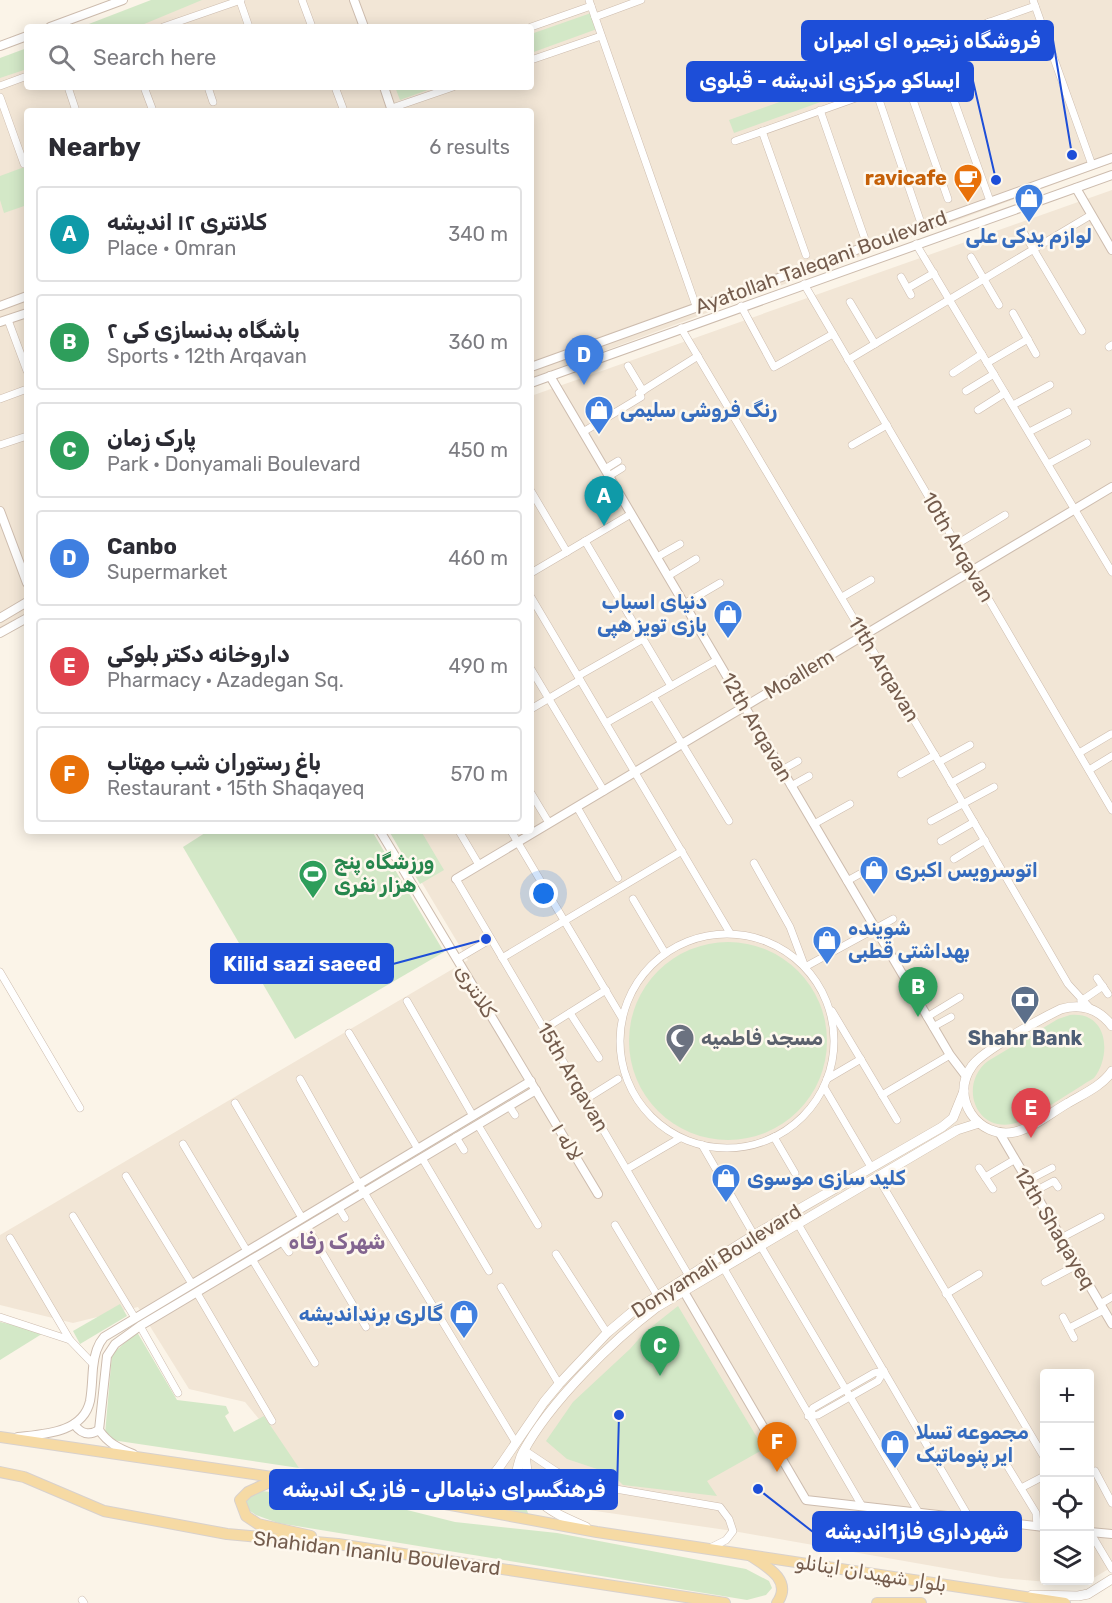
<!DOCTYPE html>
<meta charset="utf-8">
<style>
body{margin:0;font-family:Rubik,"Noto Naskh Arabic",sans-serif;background:#f7f7f7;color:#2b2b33}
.controls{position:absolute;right:18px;bottom:18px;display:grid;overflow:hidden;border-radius:6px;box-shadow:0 3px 15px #0003}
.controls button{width:54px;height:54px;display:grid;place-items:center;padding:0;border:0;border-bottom:2px solid #e1e1e2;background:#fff;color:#2b2b33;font:30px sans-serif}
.you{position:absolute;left:544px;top:894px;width:21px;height:21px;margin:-15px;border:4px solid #fff;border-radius:50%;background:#1a73e8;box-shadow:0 0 0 9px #1a73e833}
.badge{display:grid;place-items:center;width:39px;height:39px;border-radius:50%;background:#de7754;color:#fff;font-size:20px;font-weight:700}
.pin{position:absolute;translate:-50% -50px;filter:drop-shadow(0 2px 3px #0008)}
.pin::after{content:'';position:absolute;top:32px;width:21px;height:18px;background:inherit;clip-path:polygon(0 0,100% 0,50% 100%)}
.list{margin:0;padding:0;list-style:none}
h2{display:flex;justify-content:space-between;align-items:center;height:78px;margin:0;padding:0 24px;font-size:26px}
h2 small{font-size:20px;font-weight:400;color:#7c7c81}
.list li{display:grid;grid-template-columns:39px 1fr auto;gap:18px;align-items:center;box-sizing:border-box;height:96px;margin:0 12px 12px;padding:0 12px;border:2px solid #e1e1e2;border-radius:6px}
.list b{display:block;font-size:22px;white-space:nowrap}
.list p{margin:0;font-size:20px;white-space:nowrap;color:#7c7c81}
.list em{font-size:20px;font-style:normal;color:#7c7c81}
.icon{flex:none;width:33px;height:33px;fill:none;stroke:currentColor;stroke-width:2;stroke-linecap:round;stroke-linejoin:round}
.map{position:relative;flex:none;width:1112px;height:1603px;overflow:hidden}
.search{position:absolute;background:#fff;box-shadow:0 3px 15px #0003;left:24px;top:24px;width:510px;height:66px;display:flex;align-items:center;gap:15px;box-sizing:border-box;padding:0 21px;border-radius:6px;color:#7c7c81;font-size:22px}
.panel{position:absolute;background:#fff;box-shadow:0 3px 15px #0003;left:24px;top:108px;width:510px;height:726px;border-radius:6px}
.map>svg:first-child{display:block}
</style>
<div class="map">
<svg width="1112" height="1603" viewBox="0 0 1112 1603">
<rect width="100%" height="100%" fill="#fbf4e8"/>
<g fill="#f2e6d6">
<polygon points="176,0 1112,0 1112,163 531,378 531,111 27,111 27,612 0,628 0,66 27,56 27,87 531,87 531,27 104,27"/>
<polygon points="1112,190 1112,1567 1090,1580 1090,1374 1044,1374 1044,1580 1089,1580 1082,1585 1001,1578 733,1531 299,1468 245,1402 189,1389 138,1307 73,1323 0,1305 0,1235 468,960 391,831 531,831 531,396"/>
</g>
<g fill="#d3e8c7">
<polygon points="151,0 202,0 137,27 81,27"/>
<polygon points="591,13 597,29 531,53 531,34"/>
<polygon points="986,28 991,30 993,38 991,41 734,133 729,120"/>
<polygon points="27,48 27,69 0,78 0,58"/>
<polygon points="395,87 436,87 400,100"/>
<polygon points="27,166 27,205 4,213 0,200 0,176"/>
<polygon points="208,831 372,831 444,952 295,1039 183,847"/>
<polygon points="389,831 421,831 444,870 420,884"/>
<circle cx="728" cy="1041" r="99"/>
<path d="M1070,1015C1108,1011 1112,1055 1094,1078C1075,1089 1030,1121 1012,1124C974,1131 959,1083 988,1061L1058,1019Z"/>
<polygon points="120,1304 127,1316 80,1344 73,1331"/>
<polygon points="678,1306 764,1449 707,1481 717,1496 623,1485 612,1474 567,1459 546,1441 573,1402 630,1349 645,1332"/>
<polygon points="0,1322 45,1332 0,1360"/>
<polygon points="137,1332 177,1400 226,1406 229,1413 225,1416 234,1432 264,1416 299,1468 112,1440 105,1434 112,1354"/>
<polygon points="261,1491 379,1503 455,1522 557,1533 746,1569 769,1581 772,1588 766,1595 747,1600 278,1523 256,1515 244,1507 247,1499"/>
<polygon points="488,1491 496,1497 506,1500 521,1493 529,1516 464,1506"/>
</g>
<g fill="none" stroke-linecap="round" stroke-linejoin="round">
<g stroke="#cdbcae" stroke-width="8">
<g id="minor">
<polyline points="302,0 312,27"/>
<polyline points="589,0 696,306"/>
<polyline points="1033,0 1092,165"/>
<polyline points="240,1 249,27"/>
<polyline points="595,17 641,0"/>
<polyline points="989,22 999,47"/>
<polyline points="163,27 241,0"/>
<polyline points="531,27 591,6"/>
<polyline points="531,60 601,36"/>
<polyline points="875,63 1035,6"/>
<polyline points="942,67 990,201"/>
<polyline points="906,80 948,199"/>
<polyline points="0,86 27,76"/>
<polyline points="68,87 76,111"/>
<polyline points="144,87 153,111"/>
<polyline points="208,87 213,102"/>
<polyline points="335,87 344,111"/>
<polyline points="876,91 922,226"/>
<polyline points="0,97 24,164"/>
<polyline points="392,108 453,87"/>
<polyline points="820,110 867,245"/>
<polyline points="762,131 806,255"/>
<polyline points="735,141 1044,31"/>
<polyline points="1022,230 1082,331"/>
<polyline points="916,244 1112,572"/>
<polyline points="971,257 999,305"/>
<polyline points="901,277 911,295"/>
<polyline points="804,284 1112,810"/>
<polyline points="908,288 934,273"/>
<polyline points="850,302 875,344"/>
<polyline points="741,306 774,367 833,334"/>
<polyline points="1013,313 1036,354"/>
<polyline points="8,320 27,371"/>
<polyline points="681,328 939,762 1068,984 1090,1008"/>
<polyline points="1109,347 1112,345"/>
<polyline points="848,360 1091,215"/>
<polyline points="987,363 1028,339"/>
<polyline points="628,366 643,391"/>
<polyline points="953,373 982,354"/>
<polyline points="966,391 994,374"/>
<polyline points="0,399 27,389"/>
<polyline points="1013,405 1050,385"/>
<polyline points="978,410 1005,393"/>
<polyline points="583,432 641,397 639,393 698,356"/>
<polyline points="1029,432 1068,412"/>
<polyline points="0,445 27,436"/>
<polyline points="852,445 887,425"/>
<polyline points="1048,464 1087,443"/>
<polyline points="605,469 618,461"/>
<polyline points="609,476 622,468"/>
<polyline points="531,491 567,552"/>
<polyline points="585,541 671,686"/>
<polyline points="957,544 1005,515"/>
<polyline points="657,557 680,544"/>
<polyline points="531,573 631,514"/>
<polyline points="668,576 696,559"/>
<polyline points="531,597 730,933"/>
<polyline points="842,597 871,580"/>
<polyline points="684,604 720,583"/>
<polyline points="531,669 604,791"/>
<polyline points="578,676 643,639"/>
<polyline points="653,696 729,821"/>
<polyline points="531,709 580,680"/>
<polyline points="606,723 717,660"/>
<polyline points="1079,753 1111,734"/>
<polyline points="939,762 970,745"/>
<polyline points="782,770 798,761"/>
<polyline points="1089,770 1112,756"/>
<polyline points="901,774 935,755"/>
<polyline points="951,783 982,766"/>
<polyline points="791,786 809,776"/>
<polyline points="531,793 549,823"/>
<polyline points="577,807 618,878"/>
<polyline points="931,821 994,787"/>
<polyline points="814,824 850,804"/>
<polyline points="459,831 479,865"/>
<polyline points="511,831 622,1018"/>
<polyline points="941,841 974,822"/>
<polyline points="954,859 985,840"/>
<polyline points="754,863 790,927 805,967 893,919"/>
<polyline points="456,879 689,1276"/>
<polyline points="847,881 867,870"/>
<polyline points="633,899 665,953"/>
<circle cx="727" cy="1041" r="107"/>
<polyline points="502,958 682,851"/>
<polyline points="457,959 491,939"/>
<polyline points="0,972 80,1108"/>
<polyline points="1097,978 1108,994"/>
<polyline points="407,1001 473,1116"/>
<polyline points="1081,1001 1103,986"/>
<polyline points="832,1011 897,1120"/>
<polyline points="570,1013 599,1058"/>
<polyline points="927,1017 960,997"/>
<polyline points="933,1027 951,1017"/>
<polyline points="544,1029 606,990"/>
<polyline points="349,1033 418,1149"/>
<polyline points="300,1079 359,1184 516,1443"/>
<polyline points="827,1079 861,1059"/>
<polyline points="824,1087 871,1167"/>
<polyline points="882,1095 950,1055"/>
<polyline points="586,1099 618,1079"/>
<polyline points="235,1103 302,1218"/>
<polyline points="509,1106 515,1115"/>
<polyline points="478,1125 538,1225"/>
<polyline points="456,1137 464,1150"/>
<polyline points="774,1137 795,1173"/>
<polyline points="183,1144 247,1251"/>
<polyline points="702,1145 754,1235"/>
<polyline points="422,1158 489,1271"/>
<polyline points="979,1168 993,1189"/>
<polyline points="627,1169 680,1138"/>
<polyline points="126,1176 192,1284"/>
<polyline points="877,1176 1044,1457"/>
<polyline points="985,1177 1014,1160"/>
<polyline points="1027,1181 1052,1168"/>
<polyline points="1033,1192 1054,1181 1058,1187"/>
<polyline points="339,1208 345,1218"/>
<polyline points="73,1216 135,1318"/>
<polyline points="798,1224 970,1519"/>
<polyline points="615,1225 657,1295"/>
<polyline points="307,1227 366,1327"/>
<polyline points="10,1238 70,1340 93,1364"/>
<polyline points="1061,1238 1101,1217"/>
<polyline points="282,1242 289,1252"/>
<polyline points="760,1245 919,1513"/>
<polyline points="556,1254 607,1333"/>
<polyline points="252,1259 315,1363"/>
<polyline points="723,1267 862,1506"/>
<polyline points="1045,1282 1077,1265"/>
<polyline points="501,1287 559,1384"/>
<polyline points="197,1293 272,1421"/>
<polyline points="946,1294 979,1274"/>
<polyline points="1100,1304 1112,1297"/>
<polyline points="0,1317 70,1340"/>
<polyline points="1063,1317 1074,1338"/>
<polyline points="140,1326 178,1393"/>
<polyline points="1069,1328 1104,1310"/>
<polygon points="884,1371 878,1381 818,1415 808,1416 813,1408 874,1373"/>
<polyline points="524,1450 557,1472 581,1483 720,1507 729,1519 733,1531 726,1540 710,1548"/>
<polyline points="1008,1467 1036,1513 1037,1526"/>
<polyline points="1095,1471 1112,1503"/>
<polyline points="1021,1488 1044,1476"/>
<polyline points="1090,1532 1112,1569"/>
<polyline points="82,1600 84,1603"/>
</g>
</g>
<g stroke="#cdbcae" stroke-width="10">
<g id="tertiary">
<polyline points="354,0 364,27"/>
<polyline points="50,27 123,0"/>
<polyline points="0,46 27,36"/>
<polyline points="384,87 392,111"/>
<polyline points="1076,188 1112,250"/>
<polyline points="0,306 27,296"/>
<polyline points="0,322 27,313"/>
<polyline points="531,367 1112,158"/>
<polyline points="550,376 950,1055 966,1076"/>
<polyline points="531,383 1112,175"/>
<polyline points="0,511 27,583"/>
<polyline points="0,618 27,602"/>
<polyline points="0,633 27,618"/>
<polyline points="380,831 598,1194"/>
<polyline points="456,879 1112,487"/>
<polyline points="999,1132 1112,1324"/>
<polyline points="683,1290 806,1500 1044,1527"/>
<path d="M74,1424C81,1434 89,1436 99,1430"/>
<path d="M18,1437C44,1434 83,1433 90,1401C92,1390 92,1379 93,1368C94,1357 96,1346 104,1337L531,1081"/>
<path d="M133,1454C118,1448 108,1443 99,1430L107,1356L115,1344L140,1326L536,1090"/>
<polyline points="1090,1532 1112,1534"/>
</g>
</g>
<g stroke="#cfbdac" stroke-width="10">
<g id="secondary">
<path d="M1112,1026C1099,1009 1082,1003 1061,1009C1042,1018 982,1051 972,1066C949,1097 978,1140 1015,1132C1033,1128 1052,1112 1068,1103C1083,1094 1102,1086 1112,1071"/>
<path d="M525,1452C528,1503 543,1508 586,1527"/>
<path d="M498,1469C497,1478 498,1481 505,1487L514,1483C517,1473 518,1461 523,1452C550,1402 612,1341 657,1307L957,1130L979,1123"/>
<polyline points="402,1494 424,1491 458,1494 481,1489 498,1469 544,1402 559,1384 607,1333 632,1312 754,1235 942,1127 953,1118 964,1091"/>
<polyline points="1032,1595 1078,1596 1088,1594 1112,1579"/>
</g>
</g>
<g stroke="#d8d1cd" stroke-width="12">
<g id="primary">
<polyline points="0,1437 396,1495 597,1532 1065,1603"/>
<polyline points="0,1472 24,1477 104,1511 227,1534 338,1544 725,1603"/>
<polyline points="276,1479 248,1492 240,1500 246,1516 258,1524 311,1536"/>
<path d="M751,1556C768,1567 793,1581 777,1603"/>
<polyline points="877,1603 921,1603"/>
</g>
</g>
<use href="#minor" stroke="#fff" stroke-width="7"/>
<use href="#tertiary" stroke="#fff" stroke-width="8"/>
<use href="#secondary" stroke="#fff" stroke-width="9"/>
<use href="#primary" stroke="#f6daa4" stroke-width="10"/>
</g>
<defs>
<g id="cafe-pin" transform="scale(1.5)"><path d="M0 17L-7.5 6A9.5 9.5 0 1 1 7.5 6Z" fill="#e8710a" stroke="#fef8ee"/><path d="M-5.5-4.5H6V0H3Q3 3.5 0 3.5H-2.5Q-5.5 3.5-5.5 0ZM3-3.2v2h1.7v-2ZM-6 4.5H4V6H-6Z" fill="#fff"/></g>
<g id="shop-pin" transform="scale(1.5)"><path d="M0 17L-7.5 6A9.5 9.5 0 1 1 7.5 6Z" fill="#3f7fe0" stroke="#fef8ee"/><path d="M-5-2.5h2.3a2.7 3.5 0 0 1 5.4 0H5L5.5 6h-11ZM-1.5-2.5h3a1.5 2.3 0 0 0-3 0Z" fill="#fff"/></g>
<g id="stadium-pin" transform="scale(1.5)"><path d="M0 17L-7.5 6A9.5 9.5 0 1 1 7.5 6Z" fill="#2e9e5b" stroke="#fef8ee"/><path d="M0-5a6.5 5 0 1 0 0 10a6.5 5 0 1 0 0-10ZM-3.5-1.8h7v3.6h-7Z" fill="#fff"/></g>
<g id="bank-pin" transform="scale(1.5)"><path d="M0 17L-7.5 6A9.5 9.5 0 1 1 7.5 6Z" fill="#5c6f8a" stroke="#fef8ee"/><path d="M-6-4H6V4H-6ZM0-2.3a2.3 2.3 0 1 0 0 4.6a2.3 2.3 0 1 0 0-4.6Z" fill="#fff"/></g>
<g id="mosque-pin" transform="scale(1.5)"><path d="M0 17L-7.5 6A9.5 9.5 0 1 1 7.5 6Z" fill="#6b7280" stroke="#fef8ee"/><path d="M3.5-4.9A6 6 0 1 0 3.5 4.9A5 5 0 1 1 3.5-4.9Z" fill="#fff"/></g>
</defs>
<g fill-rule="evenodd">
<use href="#cafe-pin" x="968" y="178"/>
<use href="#shop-pin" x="1029" y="198"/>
<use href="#shop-pin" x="599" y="410"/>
<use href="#shop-pin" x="728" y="614"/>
<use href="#shop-pin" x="874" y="870"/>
<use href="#stadium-pin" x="313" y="874"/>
<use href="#shop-pin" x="827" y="940"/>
<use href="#bank-pin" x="1025" y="1000"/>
<use href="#mosque-pin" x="680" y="1038"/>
<use href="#shop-pin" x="726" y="1178"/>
<use href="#shop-pin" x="464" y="1314"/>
<use href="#shop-pin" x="895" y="1444"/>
</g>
<g text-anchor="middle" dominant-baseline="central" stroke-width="5" stroke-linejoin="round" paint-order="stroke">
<g font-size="20" font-weight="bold" fill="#c56008" stroke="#fef8ee" text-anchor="end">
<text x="947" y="178">ravicafe</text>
</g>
<g font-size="20" font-weight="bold" fill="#366cbe" stroke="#fef8ee" text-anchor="start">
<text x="1029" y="236" text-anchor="middle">لوازم یدکی علی</text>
<text x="620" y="410">رنگ فروشی سلیمی</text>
<text x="707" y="602" text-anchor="end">دنیای اسباب<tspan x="707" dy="23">بازی تویز هپی</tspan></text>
<text x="895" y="870">اتوسرویس اکبری</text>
<text x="848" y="928">شوینده<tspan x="848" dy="23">بهداشتی قطبی</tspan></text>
<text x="747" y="1178">کلید سازی موسوی</text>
<text x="443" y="1314" text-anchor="end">گالری برنداندیشه</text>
<text x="916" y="1432">مجموعه تسلا<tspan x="916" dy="23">ایر پنوماتیک</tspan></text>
</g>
<g font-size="20" fill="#745c4d" stroke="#fef8ee">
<text transform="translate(821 262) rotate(-20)">Ayatollah Taleqani Boulevard</text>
<text transform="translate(958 547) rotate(60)">10th Arqavan</text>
<text transform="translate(884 669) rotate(59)">11th Arqavan</text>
<text transform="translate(799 674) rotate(-31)">Moallem</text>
<text transform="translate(757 727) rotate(60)">12th Arqavan</text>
<text transform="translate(476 991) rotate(59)">کلانتری</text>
<text transform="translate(573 1077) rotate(60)">15th Arqavan</text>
<text transform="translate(567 1142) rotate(59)">لاله ۱</text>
<text transform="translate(1055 1228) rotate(59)">12th Shaqayeq</text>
<text transform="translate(716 1261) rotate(-32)">Donyamali Boulevard</text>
<text transform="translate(377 1553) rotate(7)">Shahidan Inanlu Boulevard</text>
<text transform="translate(871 1573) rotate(9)">بلوار شهیدان اینانلو</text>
</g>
<g font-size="20" font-weight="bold" fill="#27864d" stroke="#fef8ee" text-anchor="start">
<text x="334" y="862">ورزشگاه پنج<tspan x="334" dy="23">هزار نفری</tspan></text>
</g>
<g font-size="20" font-weight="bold" fill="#5b616d" stroke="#fef8ee" text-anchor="start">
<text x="701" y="1038">مسجد فاطمیه</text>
</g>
<g font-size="20" font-weight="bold" fill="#4e5e75" stroke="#fef8ee">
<text x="1025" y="1038">Shahr Bank</text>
</g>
<g font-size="21" font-weight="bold" fill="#836590" stroke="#fef8ee">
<text x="337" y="1241">شهرک رفاه</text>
</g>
</g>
<path fill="none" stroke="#1d4ed8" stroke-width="2" d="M1072 155L1053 40M996 180L973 81M486 939L393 964M619 1415L617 1490M758 1489L813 1532"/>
<g fill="#1d4ed8" stroke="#fef8ee" stroke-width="2">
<circle cx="1072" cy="155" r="6"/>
<circle cx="996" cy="180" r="6"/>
<circle cx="486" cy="939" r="6"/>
<circle cx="619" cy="1415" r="6"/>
<circle cx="758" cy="1489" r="6"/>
</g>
<g fill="#1d4ed8" stroke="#1d4ed8" stroke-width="2">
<rect x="802" y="21" width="251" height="39" rx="6"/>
<rect x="687" y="62" width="286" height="39" rx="6"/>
<rect x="211" y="944" width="182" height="39" rx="6"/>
<rect x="270" y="1470" width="347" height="39" rx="6"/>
<rect x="813" y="1512" width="208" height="39" rx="6"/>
</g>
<g font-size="21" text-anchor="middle" font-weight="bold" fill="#fff">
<text x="927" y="48">فروشگاه زنجیره ای امیران</text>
<text x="830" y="88">ایساکو مرکزی اندیشه - قبلوی</text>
<text x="302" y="971">Kilid sazi saeed</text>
<text x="444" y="1497">فرهنگسرای دنیامالی - فاز یک اندیشه</text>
<text x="917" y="1539">شهرداری فاز1اندیشه</text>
</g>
</svg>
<div class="controls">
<button>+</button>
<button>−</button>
<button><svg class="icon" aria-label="locate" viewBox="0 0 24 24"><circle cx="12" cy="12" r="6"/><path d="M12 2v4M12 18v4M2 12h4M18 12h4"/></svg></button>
<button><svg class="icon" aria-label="layers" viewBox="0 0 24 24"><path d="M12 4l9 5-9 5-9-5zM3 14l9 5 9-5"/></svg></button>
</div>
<div class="you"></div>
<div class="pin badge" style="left:604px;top:526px;background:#0f9aa8">A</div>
<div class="pin badge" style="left:918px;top:1017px;background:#2e9e5b">B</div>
<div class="pin badge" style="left:660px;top:1376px;background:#2e9e5b">C</div>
<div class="pin badge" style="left:584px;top:385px;background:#3f7fe0">D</div>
<div class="pin badge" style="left:1031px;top:1138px;background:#e0444e">E</div>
<div class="pin badge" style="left:777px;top:1472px;background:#e8710a">F</div>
<div class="search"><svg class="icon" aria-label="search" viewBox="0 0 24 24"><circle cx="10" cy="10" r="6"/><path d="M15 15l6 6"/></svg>Search here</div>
<section class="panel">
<h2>Nearby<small>6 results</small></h2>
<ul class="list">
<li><span class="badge" style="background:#0f9aa8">A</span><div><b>کلانتری ۱۲ اندیشه</b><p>Place · Omran</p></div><em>340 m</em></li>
<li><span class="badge" style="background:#2e9e5b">B</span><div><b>باشگاه بدنسازی کی ۲</b><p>Sports · 12th Arqavan</p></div><em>360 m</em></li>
<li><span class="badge" style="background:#2e9e5b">C</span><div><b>پارک زمان</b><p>Park · Donyamali Boulevard</p></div><em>450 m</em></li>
<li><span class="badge" style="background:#3f7fe0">D</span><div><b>Canbo</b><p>Supermarket</p></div><em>460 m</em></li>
<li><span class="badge" style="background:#e0444e">E</span><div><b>داروخانه دکتر بلوکی</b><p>Pharmacy · Azadegan Sq.</p></div><em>490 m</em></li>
<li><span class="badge" style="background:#e8710a">F</span><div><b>باغ رستوران شب مهتاب</b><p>Restaurant · 15th Shaqayeq</p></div><em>570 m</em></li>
</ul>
</section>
</div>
